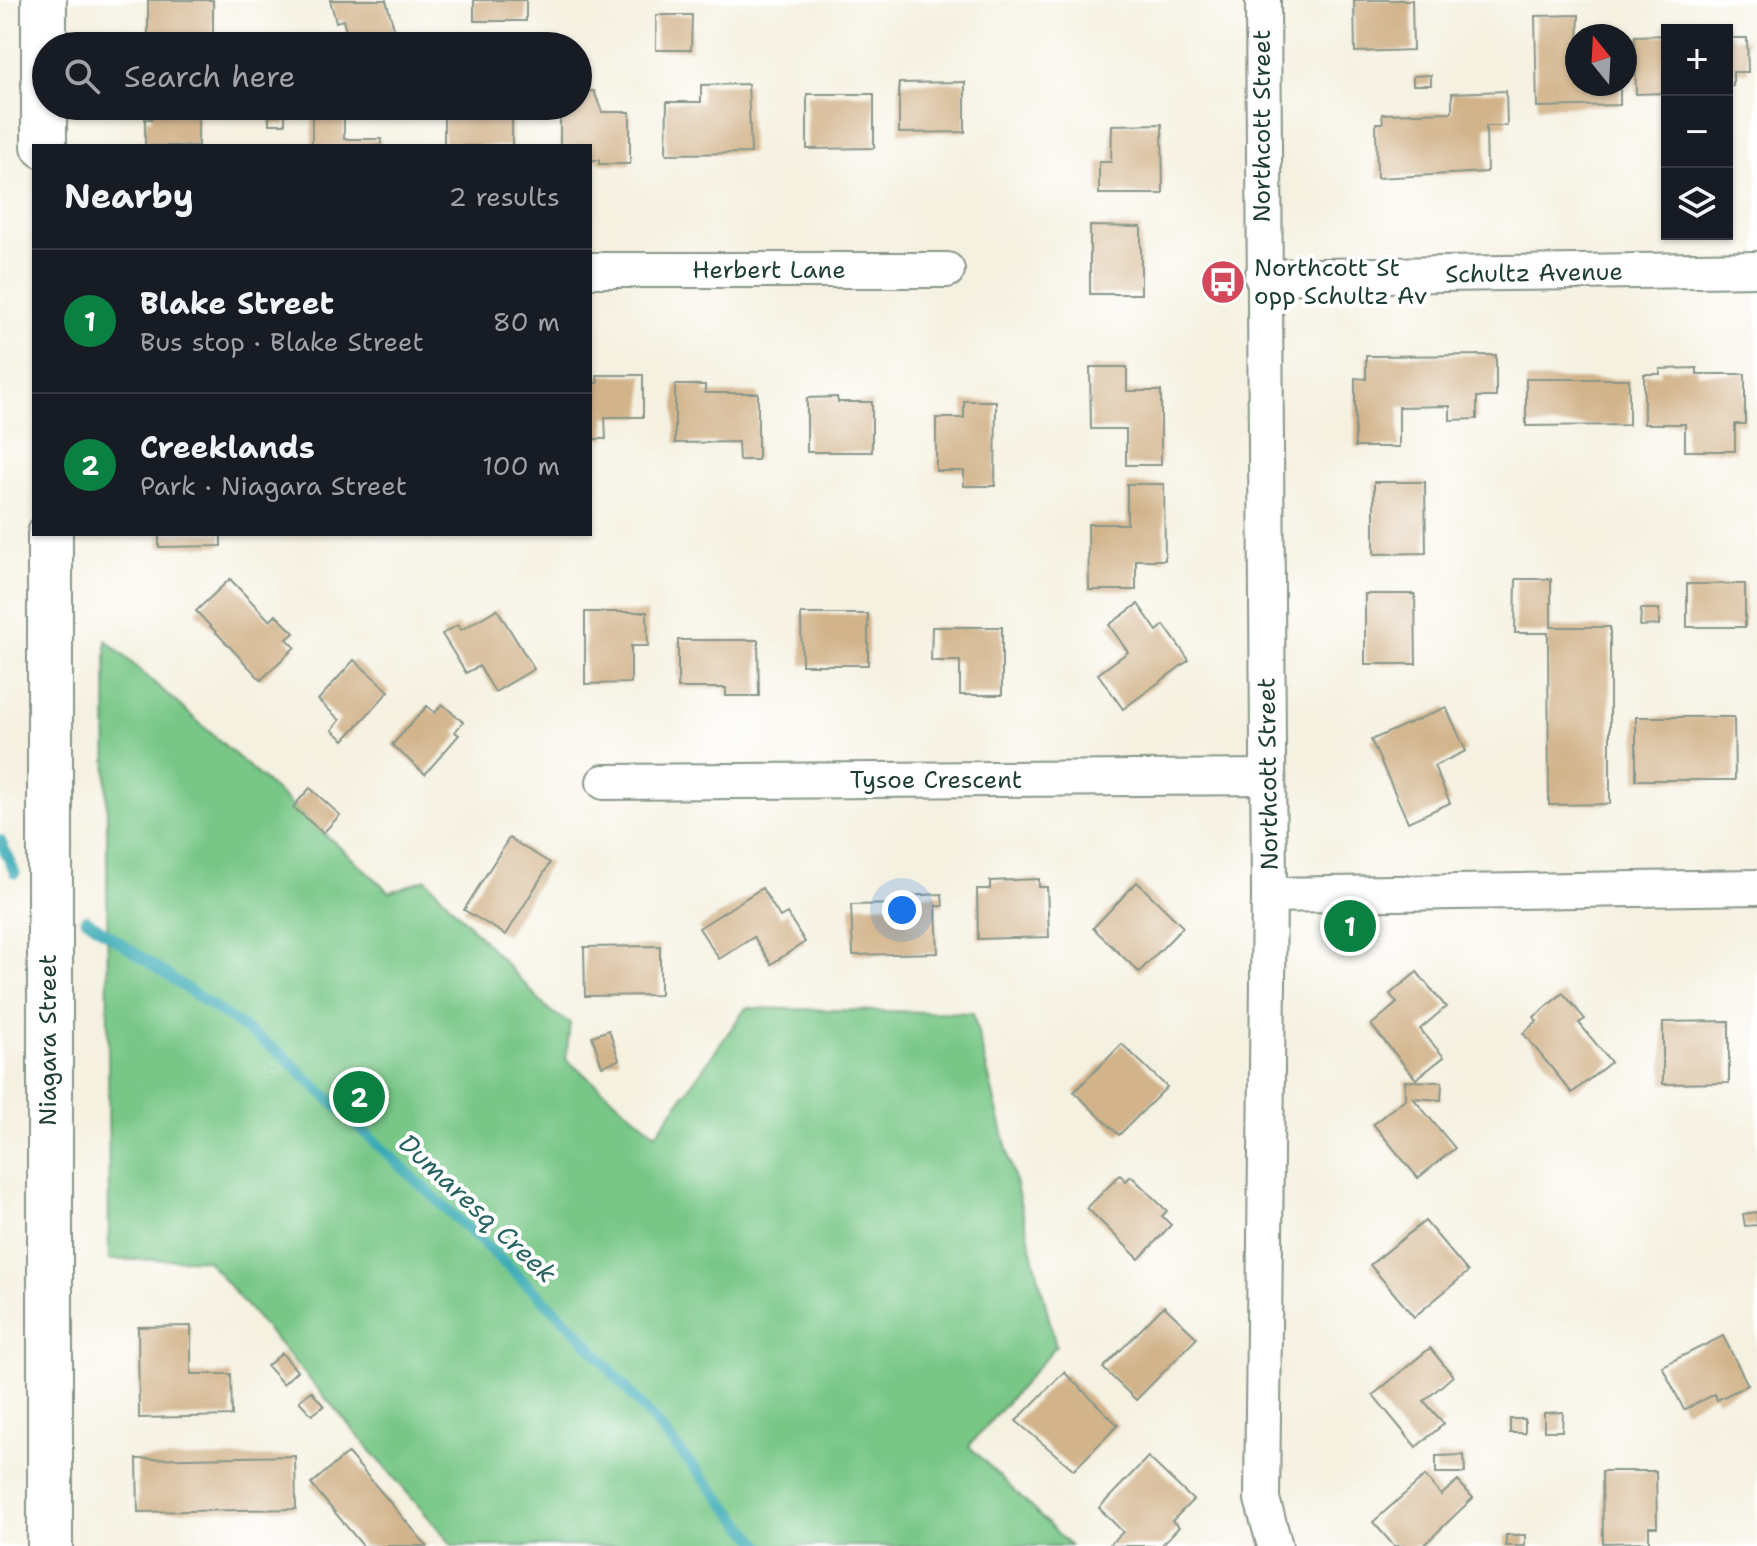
<!DOCTYPE html>
<meta charset="utf-8">
<style>
body{margin:0;font-family:"Shantell Sans",sans-serif;background:#20242c;color:#f1f3f6}
.controls{position:absolute;right:24px;top:24px;display:grid;overflow:hidden;border-radius:0px;box-shadow:0 2px 6px #0004}
.controls button{width:72px;height:72px;display:grid;place-items:center;padding:0;border:0;border-bottom:2px solid #363941;background:#171b24;color:#f1f3f6;font:40px sans-serif}
.compass{position:absolute;left:1565px;top:24px;width:72px;height:72px;border-radius:50%;background:#171b24;box-shadow:0 2px 6px #0004;rotate:342deg}
.you{position:absolute;left:902px;top:910px;width:28px;height:28px;margin:-20px;border:6px solid #fff;border-radius:50%;background:#1a73e8;box-shadow:0 0 0 12px #1a73e833}
.badge{display:grid;place-items:center;width:52px;height:52px;border-radius:50%;background:#0b8043;color:#fff;font-size:26px;font-weight:700}
.pin{position:absolute;translate:-50% -50%;border:4px solid #fff;box-shadow:0 2px 8px #0006}
.list{margin:0;padding:0;list-style:none}
h2{display:flex;justify-content:space-between;align-items:center;height:104px;margin:0;padding:0 32px;font-size:34px}
h2 small{font-size:26px;font-weight:400;color:#9ea1a6}
.list li{display:grid;grid-template-columns:52px 1fr auto;gap:24px;align-items:center;box-sizing:border-box;height:144px;padding:0 32px;border-top:2px solid #363941}
.list b{display:block;font-size:30px;white-space:nowrap}
.list p{margin:0;font-size:26px;white-space:nowrap;color:#9ea1a6}
.list em{font-size:26px;font-style:normal;color:#9ea1a6}
.icon{flex:none;width:44px;height:44px;fill:none;stroke:currentColor;stroke-width:2;stroke-linecap:round;stroke-linejoin:round}
.map{position:relative;flex:none;width:1757px;height:1546px;overflow:hidden}
.search{position:absolute;background:#171b24;box-shadow:0 2px 6px #0004;left:32px;top:32px;width:560px;height:88px;display:flex;align-items:center;gap:20px;box-sizing:border-box;padding:0 28px;border-radius:44px;color:#9ea1a6;font-size:30px}
.panel{position:absolute;background:#171b24;box-shadow:0 2px 6px #0004;left:32px;top:144px;width:560px;height:392px;border-radius:0px}
.map>svg:first-child{display:block}
</style>
<div class="map">
<svg width="1757" height="1546" viewBox="0 0 1757 1546">
<rect width="100%" height="100%" fill="#fff"/>
<filter id="ink" filterUnits="userSpaceOnUse"><feTurbulence type="fractalNoise" baseFrequency=".0125" numOctaves="2"/><feDisplacementMap in="SourceGraphic" scale="16" xChannelSelector="R" yChannelSelector="G"/><feConvolveMatrix kernelMatrix="1 2 1 2 8 2 1 2 1" color-interpolation-filters="sRGB"/></filter>
<filter id="wash" filterUnits="userSpaceOnUse"><feTurbulence type="fractalNoise" baseFrequency=".006" numOctaves="4" result="noise"/><feDisplacementMap in="SourceGraphic" scale="32" xChannelSelector="R" yChannelSelector="G"/><feGaussianBlur stdDeviation="1.8" result="paint"/><feColorMatrix in="noise" values="0 0 0 0 0 0 0 0 0 0 0 0 0 0 0 0 0 1.4 0 .05"/><feComposite in="paint" operator="in"/></filter>
<g filter="url(#wash)">
<rect width="100%" height="100%" fill="#f5f1e1"/>
<polygon fill="#78c787" stroke="#4c825e" stroke-width="2" points="106,640 390,892 426,879 550,1011 570,1023 566,1059 656,1134 746,1008 973,1013 1056,1346 969,1446 1070,1546 453,1546 206,1259 109,1260"/>
<g fill="none" stroke-linecap="round" stroke-linejoin="round">
<g stroke="#3babb6" stroke-width="11">
<polyline points="0,840 15,873"/>
<polyline points="86,919 280,1053 578,1332 761,1546"/>
</g>
</g>
<g id="blocks">
<g fill="#d2b38a">
<rect x="148" y="0" width="65" height="46"/>
<polygon points="330,0 386,0 399,46 350,46 343,20 336,22"/>
<rect x="474" y="0" width="52" height="21"/>
<polygon points="1354,0 1412,0 1413,50 1355,52"/>
<polygon points="656,15 692,15 691,50 656,50"/>
<polygon points="1579,15 1577,84 1620,84 1620,105 1537,107 1535,16"/>
<polygon points="1727,34 1732,34 1732,38 1747,38 1748,72 1733,72 1733,86 1727,86"/>
<polygon points="1667,35 1667,93 1636,94 1635,36"/>
<polygon points="1431,75 1431,85 1413,85 1413,76"/>
<polygon points="965,82 965,132 899,133 899,83"/>
<polygon points="748,84 751,153 666,154 667,102 701,102 701,85"/>
<polygon points="578,91 594,91 602,112 630,112 630,164 599,164 599,160 590,160 590,146 560,146 560,112 564,112 564,106 578,106"/>
<polygon points="1506,91 1507,126 1486,126 1487,172 1377,178 1376,123 1383,123 1382,114 1452,112 1452,93"/>
<polygon points="807,94 874,94 874,148 807,149"/>
<rect x="269" y="106" width="16" height="18"/>
<rect x="444" y="106" width="68" height="40"/>
<polygon points="151,108 198,108 198,146 145,146 145,119 152,119"/>
<polygon points="312,117 344,117 344,139 381,139 381,146 312,146"/>
<polygon points="1162,124 1163,194 1099,194 1099,162 1111,162 1112,125"/>
<polygon points="1090,226 1141,227 1141,294 1090,294"/>
<polygon points="1496,355 1496,397 1477,397 1477,419 1450,420 1450,406 1399,407 1399,447 1355,447 1355,378 1366,379 1366,356"/>
<polygon points="1090,367 1127,367 1127,391 1161,391 1161,465 1126,465 1126,429 1091,429"/>
<polygon points="1697,368 1697,374 1745,374 1745,424 1735,424 1735,451 1685,451 1685,424 1644,424 1644,374 1660,374 1660,369"/>
<polygon points="597,375 643,375 643,417 605,417 606,439 590,439 590,383 598,383"/>
<polygon points="1526,379 1629,379 1629,425 1526,426"/>
<polygon points="675,385 705,385 705,393 758,393 758,460 739,460 738,442 675,443"/>
<polygon points="837,397 838,402 872,402 872,452 807,452 807,398"/>
<polygon points="964,401 996,401 995,486 964,486 964,471 936,471 936,418 964,418"/>
<polygon points="1374,482 1425,482 1426,553 1374,554"/>
<polygon points="1127,484 1164,484 1165,560 1136,560 1136,590 1089,590 1088,524 1127,524"/>
<polygon points="159,534 221,534 221,546 159,547"/>
<polygon points="230,579 270,621 276,615 294,633 287,639 295,647 261,680 196,611"/>
<polygon points="1516,579 1551,579 1551,627 1610,627 1610,804 1549,805 1548,633 1515,633"/>
<rect x="1687" y="584" width="58" height="43"/>
<polygon points="1365,594 1415,594 1416,664 1365,664"/>
<polygon points="1138,604 1157,631 1164,625 1189,660 1123,709 1098,674 1128,652 1109,625"/>
<polygon points="497,609 534,669 495,692 479,666 466,673 442,634 458,625 461,630"/>
<polygon points="1641,609 1659,609 1659,625 1640,626"/>
<polygon points="585,612 647,612 648,646 631,646 631,683 585,684"/>
<polygon points="801,614 868,614 868,665 802,665"/>
<polygon points="932,627 1002,627 1002,695 960,695 960,661 931,661"/>
<polygon points="678,640 758,640 759,696 726,696 726,688 678,688"/>
<polygon points="354,660 389,691 344,740 332,730 340,720 318,700"/>
<polygon points="442,704 463,722 455,732 459,735 425,774 392,745 427,706 435,713"/>
<polygon points="1446,707 1466,751 1434,766 1450,803 1408,822 1371,740"/>
<polygon points="1636,717 1734,717 1735,780 1636,780"/>
<polygon points="310,788 340,815 323,833 293,807"/>
<polygon points="509,838 550,863 506,935 464,910"/>
<polygon points="1039,879 1039,887 1047,887 1049,937 978,939 977,889 990,889 990,881"/>
<polygon points="1137,882 1183,927 1139,972 1093,928"/>
<polygon points="762,888 780,917 787,913 805,942 771,964 754,937 719,959 699,928"/>
<polygon points="942,894 943,906 936,906 938,953 853,955 851,905 901,904 901,896"/>
<polygon points="660,946 660,995 585,996 584,947"/>
<polygon points="1417,972 1446,1007 1420,1029 1444,1057 1416,1079 1371,1025 1397,1003 1390,994"/>
<polygon points="1563,993 1585,1019 1579,1023 1611,1062 1572,1093 1523,1033 1537,1021 1534,1017"/>
<polygon points="1729,1021 1729,1083 1663,1084 1663,1022"/>
<polygon points="609,1030 619,1060 602,1066 592,1036"/>
<polygon points="1122,1044 1167,1087 1119,1135 1074,1092"/>
<polygon points="1405,1081 1442,1082 1441,1100 1413,1098 1455,1148 1418,1178 1373,1124 1405,1099"/>
<polygon points="1120,1175 1126,1181 1131,1176 1167,1211 1162,1216 1171,1225 1139,1259 1087,1208"/>
<polygon points="1757,1212 1757,1225 1745,1226 1743,1214"/>
<polygon points="1425,1221 1468,1272 1414,1317 1370,1265"/>
<polygon points="1164,1306 1197,1338 1136,1400 1103,1368"/>
<polygon points="191,1326 191,1374 231,1374 232,1416 139,1418 138,1327"/>
<polygon points="1723,1336 1748,1385 1717,1400 1715,1394 1684,1410 1662,1366"/>
<polygon points="1430,1348 1453,1376 1424,1401 1444,1424 1416,1447 1373,1395"/>
<polygon points="282,1353 297,1371 283,1384 267,1366"/>
<polygon points="1064,1372 1118,1425 1074,1470 1016,1421"/>
<polygon points="311,1391 324,1406 312,1415 299,1401"/>
<polygon points="1563,1412 1562,1431 1544,1431 1544,1413"/>
<rect x="1510" y="1419" width="15" height="14"/>
<polygon points="348,1453 427,1546 363,1546 311,1484"/>
<polygon points="1464,1455 1465,1473 1436,1473 1436,1456"/>
<polygon points="295,1456 296,1509 138,1512 137,1459"/>
<polygon points="1148,1457 1193,1500 1172,1521 1179,1527 1161,1546 1108,1546 1123,1532 1099,1508"/>
<polygon points="1602,1471 1656,1471 1657,1527 1649,1527 1649,1542 1603,1543"/>
<polygon points="1425,1476 1441,1495 1458,1481 1473,1498 1423,1546 1394,1546 1373,1522"/>
<rect x="1506" y="1535" width="19" height="11"/>
</g>
</g>
</g>
<g filter="url(#ink)">
<use href="#blocks" fill-opacity="0" stroke="#8a978a" stroke-width="2"/>
<g fill="none" stroke-linecap="round" stroke-linejoin="round">
<g stroke="#8a978a" stroke-width="38">
<g id="minor">
<polyline points="1263,0 1269,895 1262,1499 1275,1546"/>
<polyline points="590,270 947,270"/>
<polyline points="1262,277 1757,269"/>
<polyline points="604,782 1268,777"/>
<polyline points="1269,895 1757,887"/>
</g>
</g>
<g stroke="#8a978a" stroke-width="48">
<g id="tertiary">
<polyline points="44,0 44,146"/>
<polyline points="50,1546 50,534"/>
</g>
</g>
<use href="#minor" stroke="#fff" stroke-width="34"/>
<use href="#tertiary" stroke="#fff" stroke-width="44"/>
</g>
</g>
<defs>
<g id="bus-disc" transform="scale(2.3)"><circle r="9.5" fill="#d1495b" stroke="#fff"/><path d="M-5-6H5V4H4V6H2V4H-2V6H-4V4H-5ZM-3.5-4V0h7V-4ZM-3.5 1.2v1.5H-2V1.2ZM2 1.2v1.5H3.5V1.2Z" fill="#fff"/></g>
</defs>
<g fill-rule="evenodd">
<use href="#bus-disc" x="1223" y="282"/>
</g>
<g text-anchor="middle" dominant-baseline="central" stroke-width="8" stroke-linejoin="round" paint-order="stroke">
<g font-size="24" fill="#1f3d34" stroke="#fff">
<text transform="translate(1262 126) rotate(-90)">Northcott Street</text>
<text x="769" y="270">Herbert Lane</text>
<text transform="translate(1534 273) rotate(-1)">Schultz Avenue</text>
<text transform="translate(1268 774) rotate(-91)">Northcott Street</text>
<text x="936" y="780">Tysoe Crescent</text>
<text transform="translate(48 1040) rotate(-90)">Niagara Street</text>
</g>
<g font-size="24" fill="#1f3d34" stroke="#fff" text-anchor="start">
<text x="1254" y="268">Northcott St<tspan x="1254" dy="28">opp Schultz Av</tspan></text>
</g>
<g font-size="26" font-style="italic" fill="#296462" stroke="#fff">
<text transform="translate(478 1208) rotate(43)">Dumaresq Creek</text>
</g>
</g>
</svg>
<div class="controls">
<button>+</button>
<button>−</button>
<button><svg class="icon" aria-label="layers" viewBox="0 0 24 24"><path d="M12 4l9 5-9 5-9-5zM3 14l9 5 9-5"/></svg></button>
</div>
<svg class="compass" viewBox="-18 -18 36 36"><path d="M0-13l5 13h-10z" fill="#e53935"/><path d="M0 13l5-13h-10z" fill="#9ea1a6"/></svg>
<div class="you"></div>
<div class="pin badge" style="left:1350px;top:926px">1</div>
<div class="pin badge" style="left:359px;top:1097px">2</div>
<div class="search"><svg class="icon" aria-label="search" viewBox="0 0 24 24"><circle cx="10" cy="10" r="6"/><path d="M15 15l6 6"/></svg>Search here</div>
<section class="panel">
<h2>Nearby<small>2 results</small></h2>
<ul class="list">
<li><span class="badge">1</span><div><b>Blake Street</b><p>Bus stop · Blake Street</p></div><em>80 m</em></li>
<li><span class="badge">2</span><div><b>Creeklands</b><p>Park · Niagara Street</p></div><em>100 m</em></li>
</ul>
</section>
</div>
